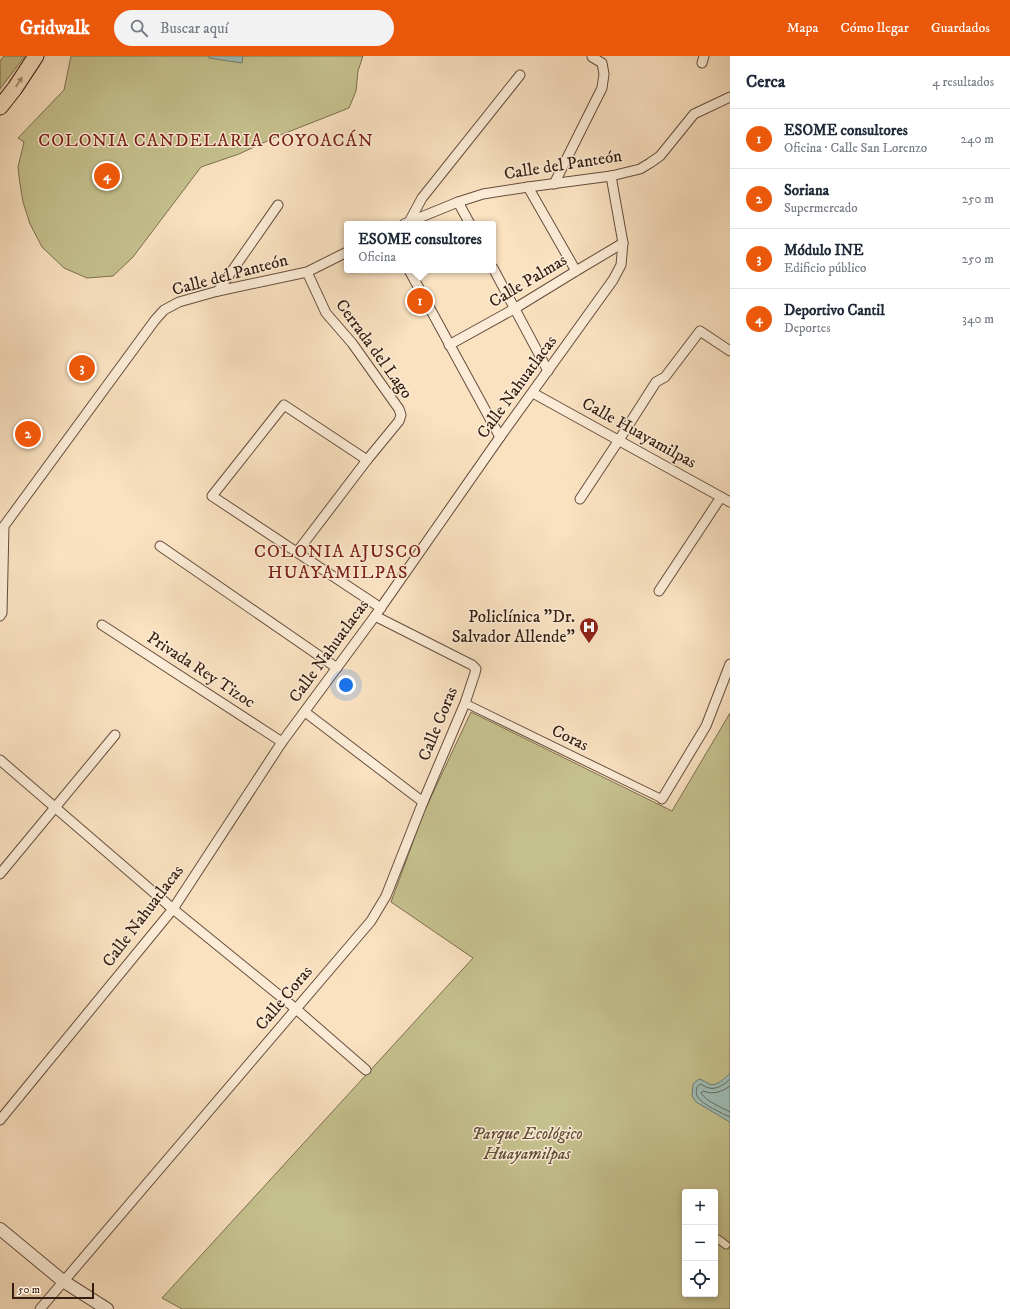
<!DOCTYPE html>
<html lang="es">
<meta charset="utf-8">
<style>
body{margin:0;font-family:"IM FELL DW Pica",serif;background:#f2f2f3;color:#1f2937}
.controls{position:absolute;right:12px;bottom:12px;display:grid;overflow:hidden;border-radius:4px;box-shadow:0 2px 6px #0003}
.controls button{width:36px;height:36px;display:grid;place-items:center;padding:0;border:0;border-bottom:1px solid #e0e1e3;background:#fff;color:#1f2937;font:20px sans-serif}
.scale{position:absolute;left:12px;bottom:10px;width:82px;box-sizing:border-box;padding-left:4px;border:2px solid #351d11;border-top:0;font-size:11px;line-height:14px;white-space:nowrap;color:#351d11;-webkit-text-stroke:3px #fcecd7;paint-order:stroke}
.you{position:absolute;left:346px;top:629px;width:14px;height:14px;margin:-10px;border:3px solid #fff;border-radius:50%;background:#1a73e8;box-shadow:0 0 0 6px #1a73e833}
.badge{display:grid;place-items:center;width:26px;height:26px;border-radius:50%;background:#ea580c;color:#fff;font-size:13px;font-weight:700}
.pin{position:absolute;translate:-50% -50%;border:2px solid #fff;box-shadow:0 1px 4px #0006}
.popup{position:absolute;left:344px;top:165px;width:152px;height:52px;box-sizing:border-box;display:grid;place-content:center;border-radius:4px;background:#fff;filter:drop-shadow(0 1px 3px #0005);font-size:13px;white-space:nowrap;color:#747a83}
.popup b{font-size:15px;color:#1f2937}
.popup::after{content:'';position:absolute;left:50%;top:100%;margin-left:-8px;border:8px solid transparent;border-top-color:#fff}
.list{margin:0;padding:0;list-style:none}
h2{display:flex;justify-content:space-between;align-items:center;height:52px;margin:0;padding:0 16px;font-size:17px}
h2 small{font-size:13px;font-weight:400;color:#747a83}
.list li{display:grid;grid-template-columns:26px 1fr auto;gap:12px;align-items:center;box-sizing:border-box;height:60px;padding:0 16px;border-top:1px solid #e0e1e3}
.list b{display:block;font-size:15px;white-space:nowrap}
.list p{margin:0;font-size:13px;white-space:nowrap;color:#747a83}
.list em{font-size:13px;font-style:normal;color:#747a83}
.icon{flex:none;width:22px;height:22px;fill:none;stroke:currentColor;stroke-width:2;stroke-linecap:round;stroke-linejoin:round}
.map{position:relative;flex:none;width:730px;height:1253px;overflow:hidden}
header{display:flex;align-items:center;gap:24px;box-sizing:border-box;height:56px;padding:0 20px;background:#ea580c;color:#fff}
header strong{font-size:19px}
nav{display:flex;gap:22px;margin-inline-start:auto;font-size:14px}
.search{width:280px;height:36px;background:#f2f2f3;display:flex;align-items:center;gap:10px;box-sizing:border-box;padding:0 14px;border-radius:22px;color:#747a83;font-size:15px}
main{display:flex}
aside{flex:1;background:#fff}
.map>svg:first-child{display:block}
</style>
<header>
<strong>Gridwalk</strong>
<div class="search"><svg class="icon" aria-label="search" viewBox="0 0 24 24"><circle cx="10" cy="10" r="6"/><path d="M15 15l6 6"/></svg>Buscar aquí</div>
<nav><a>Mapa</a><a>Cómo llegar</a><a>Guardados</a></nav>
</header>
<main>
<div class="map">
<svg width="730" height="1253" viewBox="0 0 730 1253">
<rect width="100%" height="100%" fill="#fae2c1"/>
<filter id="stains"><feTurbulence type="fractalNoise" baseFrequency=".005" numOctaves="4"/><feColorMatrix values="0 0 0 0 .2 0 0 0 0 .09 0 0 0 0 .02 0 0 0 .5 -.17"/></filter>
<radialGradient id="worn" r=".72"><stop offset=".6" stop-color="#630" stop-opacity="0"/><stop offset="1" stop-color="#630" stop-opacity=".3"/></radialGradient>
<g fill="#c5c18e" stroke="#7d6f50" fill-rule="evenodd">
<polygon points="4,0 25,0 0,33 0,5"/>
<polygon points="71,0 363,0 358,15 356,35 349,52 278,80 239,98 201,111 133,201 113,220 87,222 64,212 42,191 30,168 23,146 20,128 18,111 24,86 18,82 64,34"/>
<path d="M471,656L672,755L730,657V1253H182L162,1242L473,902L391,846L424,756ZM685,1136H715V1238H685Z"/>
</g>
<g fill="#9ebdb6" stroke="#747d74">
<polygon points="209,0 243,0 242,7 209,2"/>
<path d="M730,1017V1067L728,1065L696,1046L692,1040L693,1028L699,1023C703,1024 706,1026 709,1028C717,1031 725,1022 730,1017Z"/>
</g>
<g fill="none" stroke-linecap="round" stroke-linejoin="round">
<g stroke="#6a6d64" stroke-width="1">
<path d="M730,1023C725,1028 717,1034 709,1032C705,1031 703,1029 700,1028L697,1031C696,1034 696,1037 697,1040C702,1049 722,1057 730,1061"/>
<path d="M730,1030C722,1036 713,1039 703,1035L701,1037C707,1046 721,1051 730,1056"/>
</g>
<g stroke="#664e3d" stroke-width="9">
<g id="pedestrian">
<polyline points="465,647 662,743"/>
<polyline points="718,1183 726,1189"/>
</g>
</g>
<g stroke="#664e3d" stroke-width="11">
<g id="minor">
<polyline points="702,7 704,0"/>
<polyline points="554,128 602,32 604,18 602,7 592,1"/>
<polyline points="528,131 576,215"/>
<polyline points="458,146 470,168"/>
<polyline points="409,166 422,142 520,19"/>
<polyline points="404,168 458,146 483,138 528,131 611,120 640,113 650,107 660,100 694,58 730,41"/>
<polyline points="493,212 548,315"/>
<polyline points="409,214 500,381"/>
<polyline points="218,235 278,149"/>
<polyline points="449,289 514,253 576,215 623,187"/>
<polyline points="533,337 730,446"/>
<polyline points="367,404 284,349 212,440 381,552"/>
<polyline points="580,443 619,384 656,326 665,321 700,275 730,295"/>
<polyline points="160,490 337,612"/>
<polyline points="297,496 367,404 399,365 401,359 399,353 352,287 326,257 307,216"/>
<polyline points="659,535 721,441"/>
<polyline points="0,560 2,557 4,470 155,264 164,254 179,246 218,235 307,216 347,196"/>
<polyline points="102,569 282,686"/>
<polyline points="305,656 423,746"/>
<polyline points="0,704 173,853 296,953 366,1014"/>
<polyline points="662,743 706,670 730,608"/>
<polyline points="0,818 115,679"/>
<polyline points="0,1064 173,853 282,686 375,560 500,381 613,224 621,209 623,187 611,120"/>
<polyline points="40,1253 371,865 386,840 423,746 465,647 475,617 476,613 472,609 375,560"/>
</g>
</g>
<g stroke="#664e3d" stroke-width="14">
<polyline id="tertiary" points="0,1173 63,1225 107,1253"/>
</g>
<g stroke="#351d11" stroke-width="17">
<polyline id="primary" points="0,51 15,32 36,0"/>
</g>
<use href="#pedestrian" stroke="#fcecd7" stroke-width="7"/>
<use href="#minor" stroke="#fcecd7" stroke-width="9"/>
<use href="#tertiary" stroke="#fcecd7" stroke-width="12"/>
<use href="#primary" stroke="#fae2c1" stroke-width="15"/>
</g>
<defs><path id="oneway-solid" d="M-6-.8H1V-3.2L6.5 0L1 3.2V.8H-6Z"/></defs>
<use fill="#a18972" href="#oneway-solid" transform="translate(19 26) rotate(-57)"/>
<defs>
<g id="hospital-pin" transform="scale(1)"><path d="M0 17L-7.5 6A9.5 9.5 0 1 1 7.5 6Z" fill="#8f2418" stroke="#fcecd7"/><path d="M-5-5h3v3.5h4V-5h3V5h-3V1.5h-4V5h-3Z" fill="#fff"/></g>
</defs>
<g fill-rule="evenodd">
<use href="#hospital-pin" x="589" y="571"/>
</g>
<g text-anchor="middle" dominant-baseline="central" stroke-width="3" stroke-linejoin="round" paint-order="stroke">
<g font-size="17" fill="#351d11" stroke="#fcecd7">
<text transform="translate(563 109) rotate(-9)">Calle del Panteón</text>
<text transform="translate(230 219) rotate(-15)">Calle del Panteón</text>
<text transform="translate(528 225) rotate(-31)">Calle Palmas</text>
<text transform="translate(374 293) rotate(54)">Cerrada del Lago</text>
<text transform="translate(517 331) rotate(-54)">Calle Nahuatlacas</text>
<text transform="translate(639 377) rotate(29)">Calle Huayamilpas</text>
<text transform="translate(329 595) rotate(-54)">Calle Nahuatlacas</text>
<text transform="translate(201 614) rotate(33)">Privada Rey Tizoc</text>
<text transform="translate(438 668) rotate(-68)">Calle Coras</text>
<text transform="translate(570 682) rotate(26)">Coras</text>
<text transform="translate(143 860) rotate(-53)">Calle Nahuatlacas</text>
<text transform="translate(284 942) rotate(-50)">Calle Coras</text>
</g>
<g font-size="17" fill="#351d11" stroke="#fcecd7" text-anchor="end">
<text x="575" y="561">Policlínica "Dr.<tspan x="575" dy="20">Salvador Allende"</tspan></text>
</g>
<g font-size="17" font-style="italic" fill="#604e36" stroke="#fcecd7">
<text x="527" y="1078">Parque Ecológico<tspan x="527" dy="20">Huayamilpas</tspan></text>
</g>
<g font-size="18" letter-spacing="1" fill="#7a1f14" stroke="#fcecd7">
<text x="206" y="85">COLONIA CANDELARIA COYOACÁN</text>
<text x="338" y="496">COLONIA AJUSCO<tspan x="338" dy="21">HUAYAMILPAS</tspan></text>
</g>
</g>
<rect width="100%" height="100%" filter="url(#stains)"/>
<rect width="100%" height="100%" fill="url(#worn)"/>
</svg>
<div class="controls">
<button>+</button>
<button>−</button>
<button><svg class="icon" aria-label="locate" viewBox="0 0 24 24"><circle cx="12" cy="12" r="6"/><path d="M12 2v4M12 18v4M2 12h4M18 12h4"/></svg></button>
</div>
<div class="scale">50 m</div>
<div class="you"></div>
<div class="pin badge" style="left:420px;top:245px">1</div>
<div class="popup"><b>ESOME consultores</b>Oficina</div>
<div class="pin badge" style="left:28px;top:378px">2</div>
<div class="pin badge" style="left:82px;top:312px">3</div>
<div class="pin badge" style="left:107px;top:120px">4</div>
</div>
<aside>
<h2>Cerca<small>4 resultados</small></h2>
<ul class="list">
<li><span class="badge">1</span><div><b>ESOME consultores</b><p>Oficina · Calle San Lorenzo</p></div><em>240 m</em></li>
<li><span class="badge">2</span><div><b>Soriana</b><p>Supermercado</p></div><em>250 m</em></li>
<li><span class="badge">3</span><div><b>Módulo INE</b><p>Edificio público</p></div><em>250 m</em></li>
<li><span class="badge">4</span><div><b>Deportivo Cantil</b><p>Deportes</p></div><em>340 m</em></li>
</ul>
</aside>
</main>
